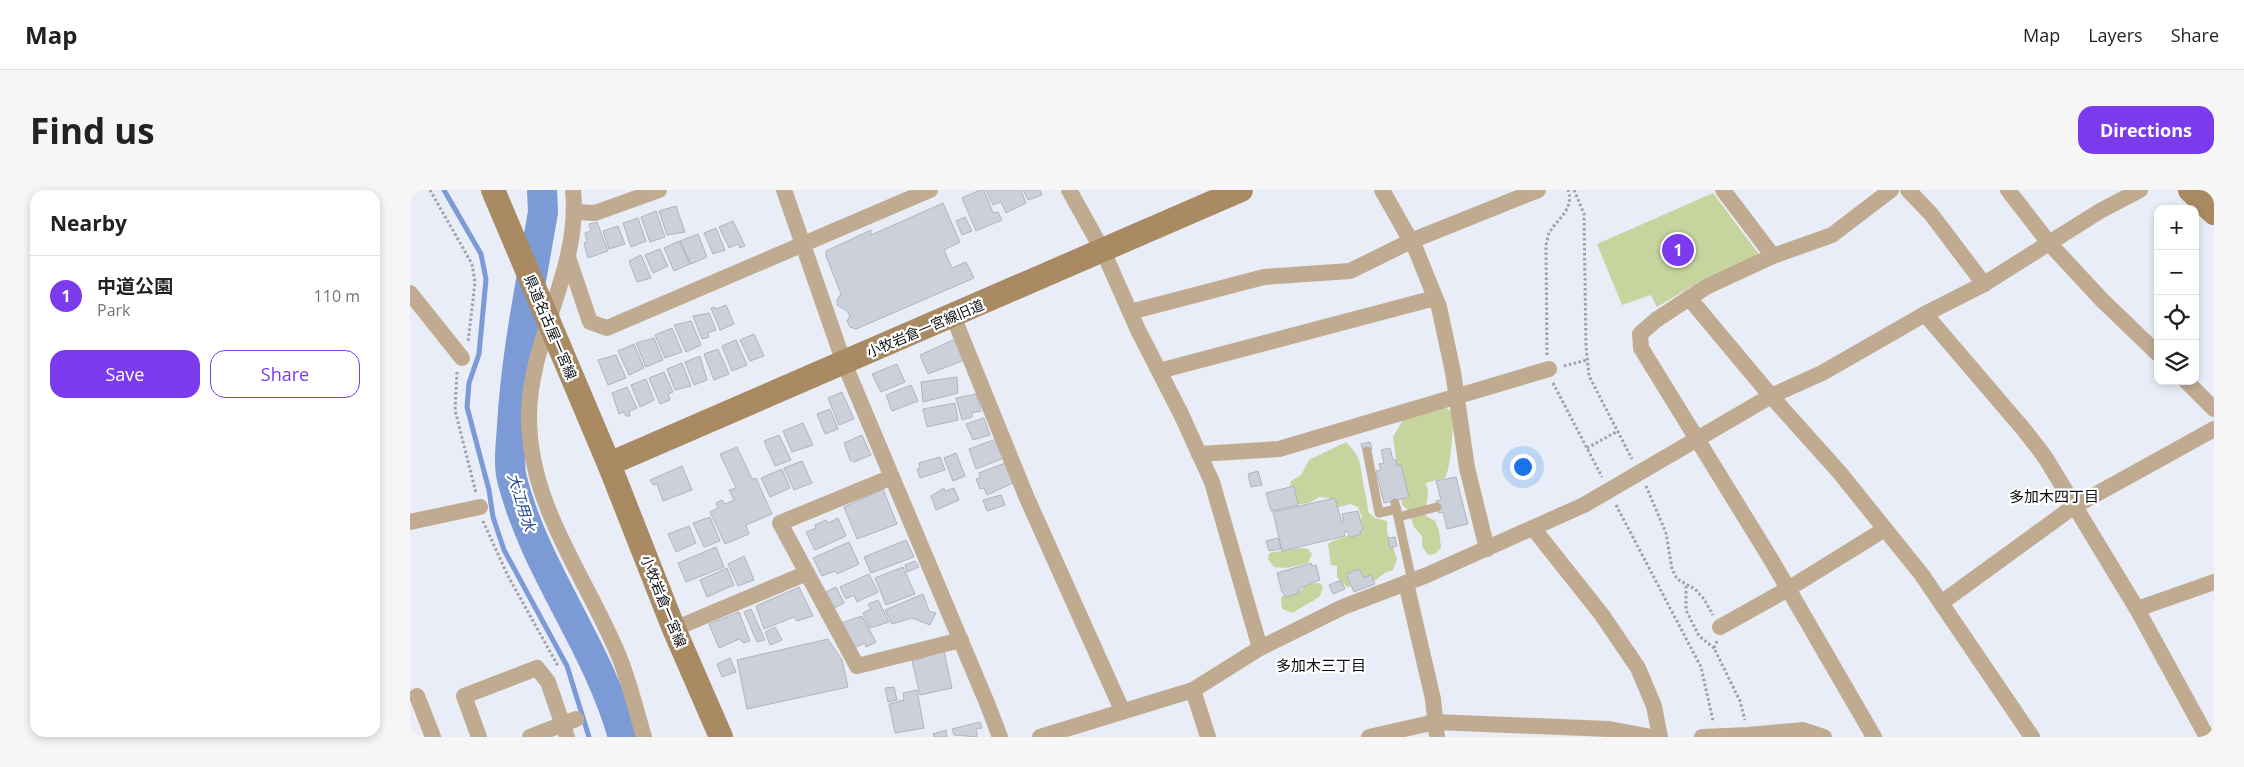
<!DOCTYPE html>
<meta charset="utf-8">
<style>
body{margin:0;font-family:"Open Sans","Noto Sans JP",sans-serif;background:#f6f6f6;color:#222}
.controls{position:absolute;right:15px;top:15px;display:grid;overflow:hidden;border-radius:10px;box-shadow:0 2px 8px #0003}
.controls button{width:45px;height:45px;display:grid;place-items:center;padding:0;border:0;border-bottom:1px solid #e0e0e0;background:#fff;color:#222;font:25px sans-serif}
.you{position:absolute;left:1112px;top:276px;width:18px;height:18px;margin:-12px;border:4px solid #fff;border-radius:50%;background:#1a73e8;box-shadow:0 0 0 8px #1a73e833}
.badge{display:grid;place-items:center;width:32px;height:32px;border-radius:50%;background:#7c3aed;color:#fff;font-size:16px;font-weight:700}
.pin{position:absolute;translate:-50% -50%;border:2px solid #fff;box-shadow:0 1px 5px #0006}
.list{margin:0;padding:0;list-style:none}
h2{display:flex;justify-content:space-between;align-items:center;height:65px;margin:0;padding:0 20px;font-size:21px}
h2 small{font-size:16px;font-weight:400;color:#767676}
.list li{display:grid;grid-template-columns:32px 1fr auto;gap:15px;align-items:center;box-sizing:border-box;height:80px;padding:0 20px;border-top:1px solid #e0e0e0}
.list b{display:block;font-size:19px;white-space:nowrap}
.list p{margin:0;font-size:16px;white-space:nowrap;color:#767676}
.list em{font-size:16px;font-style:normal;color:#767676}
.actions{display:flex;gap:10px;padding:15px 20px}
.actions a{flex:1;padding:11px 0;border:1px solid #7c3aed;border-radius:15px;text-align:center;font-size:18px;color:#7c3aed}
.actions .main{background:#7c3aed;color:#fff}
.icon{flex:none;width:28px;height:28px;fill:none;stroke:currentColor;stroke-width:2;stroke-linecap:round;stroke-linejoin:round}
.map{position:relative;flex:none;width:1804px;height:547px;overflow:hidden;border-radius:15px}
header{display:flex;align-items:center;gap:30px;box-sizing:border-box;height:70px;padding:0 25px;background:#fff;border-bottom:1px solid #e0e0e0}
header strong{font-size:24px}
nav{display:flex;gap:28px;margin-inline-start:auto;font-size:18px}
.intro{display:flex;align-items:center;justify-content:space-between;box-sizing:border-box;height:120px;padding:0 30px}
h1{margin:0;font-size:35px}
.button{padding:12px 22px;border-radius:15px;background:#7c3aed;color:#fff;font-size:18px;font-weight:700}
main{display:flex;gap:30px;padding:0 30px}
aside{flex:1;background:#fff;border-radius:15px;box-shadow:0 2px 8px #0003}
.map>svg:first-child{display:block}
</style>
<header>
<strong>Map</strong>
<nav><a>Map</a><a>Layers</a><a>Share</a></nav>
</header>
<div class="intro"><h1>Find us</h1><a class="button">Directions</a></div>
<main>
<aside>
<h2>Nearby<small></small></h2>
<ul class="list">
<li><span class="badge">1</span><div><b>中道公園</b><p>Park</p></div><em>110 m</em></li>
</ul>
<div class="actions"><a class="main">Save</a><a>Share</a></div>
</aside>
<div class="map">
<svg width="1804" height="547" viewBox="0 0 1804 547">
<rect width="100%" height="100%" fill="#e8edf7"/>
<g fill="#c8d49d">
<polygon points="1303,3 1351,67 1292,90 1247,117 1241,105 1212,115 1187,54"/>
<path d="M1031,215L1044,223C1042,240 1042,275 1035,288L1015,293C1022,304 1014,314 1016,326L1025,331L1029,341L1031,358L1025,364L1018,365L1012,356V346L1004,337L998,320L992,315L983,247L993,230Z"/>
<path d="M936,252C950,266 950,272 953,291C954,301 958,311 958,322L965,328L977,331V342L987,369L983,380L976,382L959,395L937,397L927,387V376L921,375L918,354C925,349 929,349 937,346C944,342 948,333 952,327L948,317L940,314L926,318L919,308L909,307L899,313L883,315L879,300L881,291L891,285L899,270Z"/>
<polygon points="890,358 898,359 902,364 898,373 877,378 864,377 858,369 859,363"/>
<path d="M909,393L913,396L910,406C901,413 892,416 883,423L872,419L871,407L884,400H891L896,394Z"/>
</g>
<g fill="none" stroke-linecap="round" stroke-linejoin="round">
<polyline stroke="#7b9ad6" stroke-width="5" points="34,0 71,64 76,89 69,164 59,193 57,217 79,300 83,327 94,360 157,476 179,547"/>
<path stroke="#7b9ad6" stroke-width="30" d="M132,0L133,22C121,93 106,164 102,236C101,253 98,273 102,289C125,380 188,456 213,547"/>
</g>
<g fill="#ccd0da" stroke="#b0b4be">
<polygon points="570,0 574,0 583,23 588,22 592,30 566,41 552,8"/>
<polygon points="576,0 611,0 616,13 596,23 591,12 583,15"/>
<polygon points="613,0 630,0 632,5 618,10"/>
<polygon points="533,13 550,52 534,60 542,78 556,72 564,88 446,139 440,137 437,131 440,126 437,121 427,115 427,110 431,104 416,66 416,61 461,40 461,45"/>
<polygon points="266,16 275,42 257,45 249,21"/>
<polygon points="246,21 255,47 240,52 231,27"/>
<polygon points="555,27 562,41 552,45 546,31"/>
<polygon points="228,28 236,51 221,57 213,33"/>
<polygon points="323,31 335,56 330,58 328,54 319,58 309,37"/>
<polygon points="187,32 198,61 178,68 174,53 177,52 175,43 181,41 179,34"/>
<polygon points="208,36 215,54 199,59 193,41"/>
<polygon points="306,38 315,60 303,64 294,43"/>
<polygon points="288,44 297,67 281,74 270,51"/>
<polygon points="269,51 280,74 264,81 254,58"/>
<polygon points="250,59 258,76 243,83 235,65"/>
<polygon points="231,65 241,88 227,92 219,71"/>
<polygon points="316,115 324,134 310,140 301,118 305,117 306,119"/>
<polygon points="299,123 306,140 298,143 299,147 292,149 283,126"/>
<polygon points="281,131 291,155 276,162 264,135"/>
<polygon points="262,138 272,162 255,168 245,145"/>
<polygon points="344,144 354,166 340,171 330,150"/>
<polygon points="244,148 253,170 236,177 226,153"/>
<polygon points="326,150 337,175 322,181 312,156"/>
<polygon points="543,150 549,152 555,170 518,184 510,165"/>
<polygon points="224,154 234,178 219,185 208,161"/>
<polygon points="308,159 319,184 304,190 294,164"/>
<polygon points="206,165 216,188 198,195 188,170"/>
<polygon points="290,166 297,190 284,195 275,172"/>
<polygon points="272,173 281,196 265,200 257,179"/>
<polygon points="487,174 495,192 471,202 462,184"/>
<polygon points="254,182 263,202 258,204 260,210 250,214 239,188"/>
<polygon points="547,187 548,203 513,212 511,192"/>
<polygon points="236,189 244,210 230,217 221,195"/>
<polygon points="501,195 508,211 482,221 476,205"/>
<polygon points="217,197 227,218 219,221 220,226 216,226 214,222 209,224 202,203"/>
<polygon points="432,202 444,229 429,235 418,208"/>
<polygon points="566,204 571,221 562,223 562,227 552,230 546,208"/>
<polygon points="545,213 548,230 517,237 513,219"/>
<polygon points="420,219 428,239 415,244 407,224"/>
<polygon points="574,228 580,245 563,250 556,234"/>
<polygon points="393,233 403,255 382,262 373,241"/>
<polygon points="369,245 381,270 365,276 354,251"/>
<polygon points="452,245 461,265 444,272 440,270 434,253"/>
<polygon points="586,249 594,268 566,279 559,259"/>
<polygon points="960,252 962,259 953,261 951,254"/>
<polygon points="327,257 342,289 346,288 362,324 336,335 339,344 315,354 300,322 308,318 306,313 312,310 315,314 324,310 319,300 326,298 310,264"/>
<polygon points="980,258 983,270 986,270 987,276 991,275 999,307 974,313 966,281 971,280 969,274 974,273 971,260"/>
<polygon points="546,263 555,286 543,291 534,268"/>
<polygon points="530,267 535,280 510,288 507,279 510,279 509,273"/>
<polygon points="392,271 402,293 384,300 374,278"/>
<polygon points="595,273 603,293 577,305 574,298 570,299 566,289 570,288 569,283"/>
<polygon points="272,276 282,300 253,311 247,294 243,295 240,290"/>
<polygon points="372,279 380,298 360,307 351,288"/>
<polygon points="848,281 852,295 841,297 838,284"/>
<polygon points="1046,287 1058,334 1037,339 1033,322 1029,323 1026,311 1031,310 1026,291"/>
<polygon points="884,296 888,315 861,321 856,303"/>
<polygon points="534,298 535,301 544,298 549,310 526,320 521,306"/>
<polygon points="473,299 487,334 447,349 434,317"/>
<polygon points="591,305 595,315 577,321 573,310"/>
<polygon points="925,308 932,333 934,333 932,324 948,321 953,340 950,341 951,344 941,347 936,341 934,342 935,346 872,361 863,322"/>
<polygon points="300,327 310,351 294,357 283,333"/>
<polygon points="428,328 436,346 405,360 396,342 406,338 405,335 416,330 418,333"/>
<polygon points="279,336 286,353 266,362 258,344"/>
<polygon points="985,347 987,356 980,358 978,348"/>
<polygon points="868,348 871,359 859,361 856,351"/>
<polygon points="496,350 504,367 461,383 454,367"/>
<polygon points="439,352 449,374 427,384 425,381 412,386 403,368"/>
<polygon points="306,357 314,377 276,392 268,373"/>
<polygon points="334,366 344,390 328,396 318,374"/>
<polygon points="505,371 509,377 497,382 495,375"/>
<polygon points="901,373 902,376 906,375 910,390 888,399 889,403 876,407 872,402 867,383"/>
<polygon points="493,377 505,404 476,415 465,388"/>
<polygon points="317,378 324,395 297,407 290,390"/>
<polygon points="949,379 954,388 961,385 965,394 944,402 936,384"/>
<polygon points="459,384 468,402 447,412 444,405 436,409 430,397"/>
<polygon points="931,390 935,399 923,404 919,395"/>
<polygon points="389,397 403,426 387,431 384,427 354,439 346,416"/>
<polygon points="426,397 434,413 424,418 416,402"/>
<polygon points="513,404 519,421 526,423 520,435 502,428 482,434 475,420"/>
<polygon points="468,410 479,432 460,438 453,423 461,419 458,414"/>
<polygon points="341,419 355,450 347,452 334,422"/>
<polygon points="329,422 340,451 334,453 329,449 309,458 299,434"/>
<polygon points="452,426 466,452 456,457 455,453 444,458 431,433"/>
<polygon points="365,437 372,450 360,455 355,442"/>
<polygon points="418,449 432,470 438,497 337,519 327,470"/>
<polygon points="534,461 542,498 510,505 502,471"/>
<polygon points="320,468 326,482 312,487 307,474"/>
<polygon points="484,497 487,510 478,512 475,498"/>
<polygon points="507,500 514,538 485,543 479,514 494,510 493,503"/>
<polygon points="570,532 572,538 566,539 567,547 544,545 542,539"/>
<polygon points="536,540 537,547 524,547 523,544"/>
</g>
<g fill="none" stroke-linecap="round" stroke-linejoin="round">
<g stroke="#9da1a9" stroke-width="3" stroke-dasharray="2.5 2.5" stroke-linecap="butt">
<polyline points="20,0 62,74 65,92 58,153"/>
<polyline points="1164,0 1174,24 1176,156 1179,186 1222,269"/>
<path d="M1137,165L1136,55C1137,51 1138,46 1139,43C1147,29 1165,19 1158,0"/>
<polyline points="1154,176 1177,170"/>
<polyline points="47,182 45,220 66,303"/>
<polyline points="1143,193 1192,287"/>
<polyline points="1177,258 1208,241"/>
<polyline points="1236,296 1256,343 1262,379 1267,389 1285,399 1294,409 1303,425"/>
<polyline points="1206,315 1291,477 1303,531"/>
<polyline points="73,331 98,386 148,476"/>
<polyline points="1276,396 1276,420 1289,446 1304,458"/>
<polyline points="1307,451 1304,458 1330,511 1335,530"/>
</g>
<g stroke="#c0ab91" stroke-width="9">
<polyline points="957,261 969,323 987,319"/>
<polyline points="985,313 1002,391"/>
<polyline points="988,327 1027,317"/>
</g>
<g stroke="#c0ab91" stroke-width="16">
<path d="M163,0C171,79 120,147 119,225C118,314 175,385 208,464C219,490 226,520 234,547"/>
<polyline points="374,0 434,173 577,513 590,547"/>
<polyline points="659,0 693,61 728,140 771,224 802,292 850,458"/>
<polyline points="972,0 1006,60 1029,117 1043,182 1057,278 1077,359"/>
<polyline points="1313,0 1363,66"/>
<polyline points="1498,0 1521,24 1574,94"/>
<polyline points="1598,0 1639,53 1692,110 1748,164"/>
<polyline points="166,22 185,23 249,0"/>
<polyline points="158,67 180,132 197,138 520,0"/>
<polyline points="0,103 52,168"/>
<polyline points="1279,108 1361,206 1430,283 1512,385 1622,547"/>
<polyline points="720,122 854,87 940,81 1001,51 1128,0"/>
<polyline points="1515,124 1615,241 1635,267 1727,419 1797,547"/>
<polyline points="543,126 616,306 712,520"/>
<polyline points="749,181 1025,108"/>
<polyline points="1776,191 1804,219"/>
<polyline points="789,264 869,259 1139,179"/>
<polyline points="482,287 370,333 447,476 551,450"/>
<polyline points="0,332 70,317"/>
<polyline points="1123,338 1192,425 1228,478 1244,516 1250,547"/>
<polyline points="996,393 1023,509 1027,547"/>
<polyline points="1531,413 1663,317 1804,239"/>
<polyline points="1727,419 1804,392"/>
<polyline points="1310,437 1378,399 1475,339"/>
<polyline points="264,439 397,383"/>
<polyline points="783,500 798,547"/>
<polyline points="7,506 23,547"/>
<polyline points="69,547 54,506 127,478 138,492 157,547"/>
<polyline points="120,547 166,529"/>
<polyline points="630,547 783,500 850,458 933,417 1017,385 1174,315 1361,206 1412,183 1515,124 1574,94 1690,21 1730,0"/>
<polyline points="959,547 1025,532 1199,539 1242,547"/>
<polyline points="1292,547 1338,545 1393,540 1414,547"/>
<polyline points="1464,547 1362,371 1231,158 1230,144 1246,130 1296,97 1363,66 1422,45 1481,0"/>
</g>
<g stroke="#a98a63" stroke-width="24">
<polyline points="83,0 199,274 264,439 311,547"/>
<polyline points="1780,0 1804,23"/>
<polyline points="199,274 831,0"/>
</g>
</g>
<g text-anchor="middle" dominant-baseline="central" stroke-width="4.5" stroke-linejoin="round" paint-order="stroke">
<g font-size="14" fill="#0c0d10" stroke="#fff">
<text transform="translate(141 137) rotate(67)">県道名古屋一宮線</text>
<text transform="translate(515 138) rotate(-23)">小牧岩倉一宮線旧道</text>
<text transform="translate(254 411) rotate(68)">小牧岩倉一宮線</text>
</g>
<g font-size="15" fill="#0c0d10" stroke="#fff">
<text x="1644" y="306">多加木四丁目</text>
<text x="911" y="475">多加木三丁目</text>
</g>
<g font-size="15" font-style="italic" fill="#264790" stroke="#fff">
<text transform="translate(112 312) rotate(73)">大江用水</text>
</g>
</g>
</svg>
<div class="controls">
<button>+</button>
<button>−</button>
<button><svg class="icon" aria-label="locate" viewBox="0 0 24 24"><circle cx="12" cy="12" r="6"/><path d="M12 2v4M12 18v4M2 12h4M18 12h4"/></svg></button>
<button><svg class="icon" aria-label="layers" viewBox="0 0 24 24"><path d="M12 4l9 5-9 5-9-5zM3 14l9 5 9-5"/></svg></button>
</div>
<div class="you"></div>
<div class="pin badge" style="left:1268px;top:60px">1</div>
</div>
</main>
